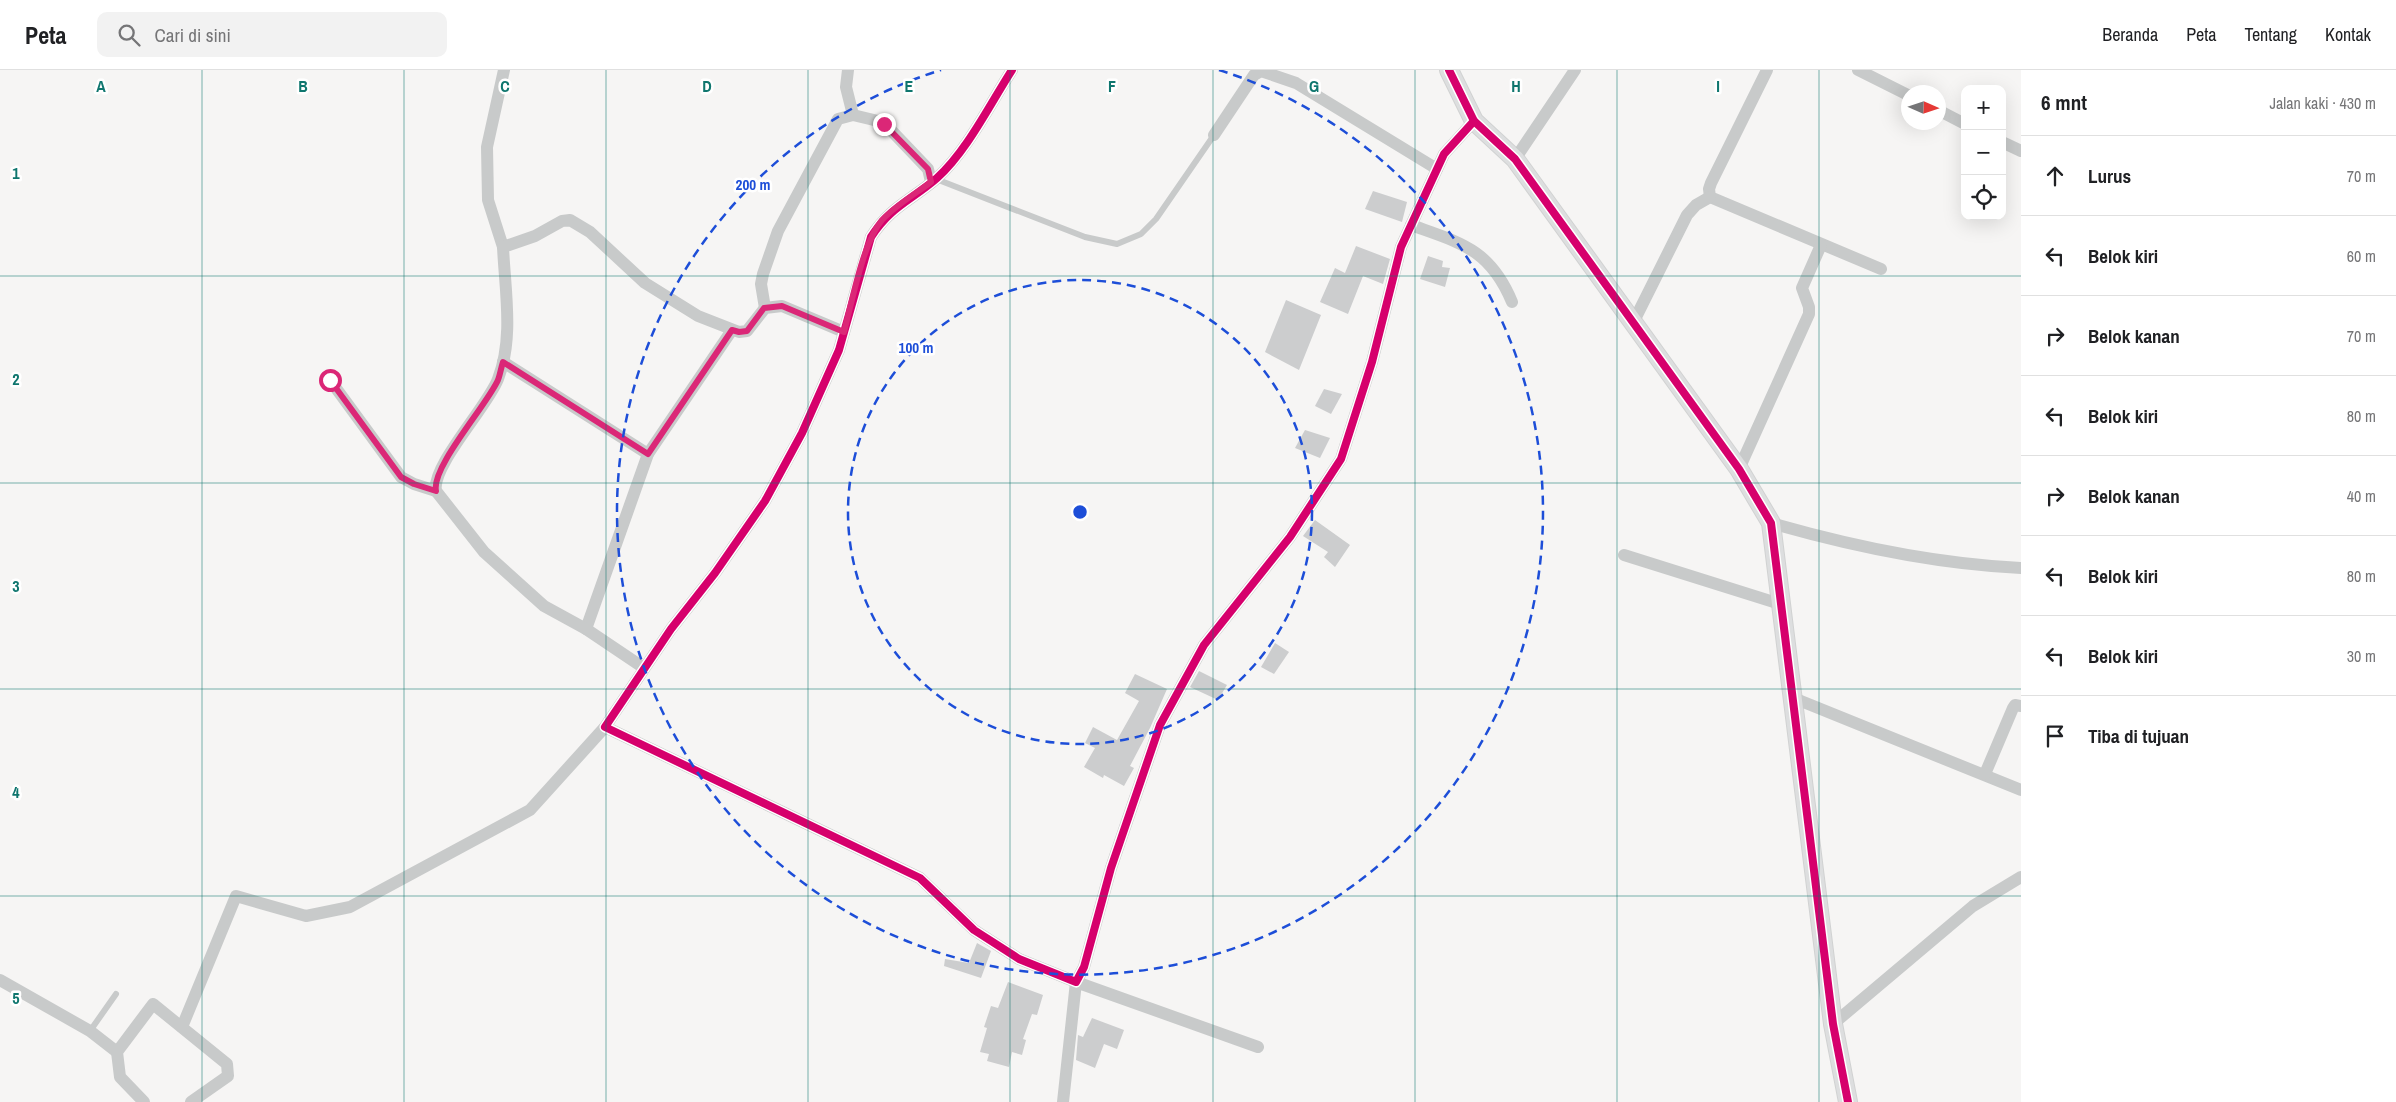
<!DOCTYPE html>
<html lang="id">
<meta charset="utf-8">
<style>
body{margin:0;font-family:"Archivo Narrow",sans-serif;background:#f2f2f2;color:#202124}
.controls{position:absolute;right:15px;top:15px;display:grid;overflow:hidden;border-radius:10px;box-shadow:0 5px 20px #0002}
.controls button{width:45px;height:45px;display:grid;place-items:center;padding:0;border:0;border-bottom:1px solid #e0e0e0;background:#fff;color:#202124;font:25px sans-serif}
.compass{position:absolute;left:1901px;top:15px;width:45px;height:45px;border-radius:50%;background:#fff;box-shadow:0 5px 20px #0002;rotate:93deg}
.stop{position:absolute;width:15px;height:15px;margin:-11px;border:4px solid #db2777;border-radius:50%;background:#fff}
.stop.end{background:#db2777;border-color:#fff;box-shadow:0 1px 5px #0008}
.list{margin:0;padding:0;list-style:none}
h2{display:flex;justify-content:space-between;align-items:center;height:65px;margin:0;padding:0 20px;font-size:21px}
h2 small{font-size:16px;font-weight:400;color:#757577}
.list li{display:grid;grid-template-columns:32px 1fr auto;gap:15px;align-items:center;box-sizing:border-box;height:80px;padding:0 20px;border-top:1px solid #e0e0e0}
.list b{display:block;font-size:19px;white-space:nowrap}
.list em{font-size:16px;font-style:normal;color:#757577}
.icon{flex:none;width:28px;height:28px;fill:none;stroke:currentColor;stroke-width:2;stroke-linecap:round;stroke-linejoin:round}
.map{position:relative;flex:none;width:2021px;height:1032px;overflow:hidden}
header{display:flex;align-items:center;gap:30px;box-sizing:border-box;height:70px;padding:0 25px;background:#fff;border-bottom:1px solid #e0e0e0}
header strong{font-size:24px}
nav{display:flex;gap:28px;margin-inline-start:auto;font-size:18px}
.search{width:350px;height:45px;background:#f2f2f2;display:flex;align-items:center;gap:12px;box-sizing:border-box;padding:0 18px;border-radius:10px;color:#757577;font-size:19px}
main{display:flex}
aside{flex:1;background:#fff}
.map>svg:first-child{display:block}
</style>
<header>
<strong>Peta</strong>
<div class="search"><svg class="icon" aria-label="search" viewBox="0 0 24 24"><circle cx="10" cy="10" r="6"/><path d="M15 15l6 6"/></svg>Cari di sini</div>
<nav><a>Beranda</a><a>Peta</a><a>Tentang</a><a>Kontak</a></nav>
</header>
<main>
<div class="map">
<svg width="2021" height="1032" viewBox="0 0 2021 1032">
<rect width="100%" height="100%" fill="#f6f5f4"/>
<g fill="#cccdce">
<polygon points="1373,121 1407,132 1402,152 1365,139"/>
<polygon points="1356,176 1390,189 1383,214 1363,206 1348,244 1320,232 1335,198 1345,203"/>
<polygon points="1428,186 1443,191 1442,197 1450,198 1445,217 1420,209"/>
<polygon points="1286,230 1321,245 1299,300 1265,282"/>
<polygon points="1324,319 1342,324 1331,344 1315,336"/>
<polygon points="1305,360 1330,368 1320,388 1295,378"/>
<polygon points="1315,450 1350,475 1335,497 1324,487 1328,482 1303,466"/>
<polygon points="1275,573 1289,582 1274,604 1261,597"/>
<polygon points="1199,601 1227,615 1218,630 1190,617"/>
<polygon points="1135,604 1167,619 1150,658 1130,696 1134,698 1124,716 1104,705 1103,708 1084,697 1095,678 1085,673 1093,657 1117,670 1139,631 1125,623"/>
<polygon points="977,873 991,881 981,908 944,896 945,889 969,893"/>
<polygon points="1008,912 1043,925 1037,945 1032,944 1023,969 1026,970 1022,985 1012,982 1009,997 987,991 989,984 980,982 987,958 984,957 991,936 998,938"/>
<polygon points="1092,948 1124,960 1117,979 1104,974 1095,998 1076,990 1078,965 1083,967"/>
</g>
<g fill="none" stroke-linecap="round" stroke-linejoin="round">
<g stroke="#d1d2d2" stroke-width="20">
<polyline id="secondary" points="1449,0 1474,51 1515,89 1739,399 1771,453 1833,954 1848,1032"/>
</g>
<g stroke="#c8caca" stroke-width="6">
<polyline points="936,109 1085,167 1117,174 1141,164 1156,149 1214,65"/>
<polyline points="90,961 116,924"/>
</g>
<g stroke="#c8caca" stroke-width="12">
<polyline points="848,0 846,17 853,45"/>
<path d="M1012,0C990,34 967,81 937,108C912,130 891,136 871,167L839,280L802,363L765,431L715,503L671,559L605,657L920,808L974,860L1019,889L1076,912L1084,897L1111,798L1160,655L1204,575L1290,467L1341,389L1372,292L1401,177L1444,84L1474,51"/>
<polyline points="1767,0 1711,113 1709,119 1710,127 1881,199"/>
<polyline points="1858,0 1908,25"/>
<polyline points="1938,40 1965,54"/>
<polyline points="1214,65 1254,5 1261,1 1296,13 1437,99"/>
<polyline points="2002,72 2021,81"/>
<polyline points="1515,89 1575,0"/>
<path d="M1411,155C1461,173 1490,179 1512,232"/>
<polyline points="503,177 488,130 487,77 504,0"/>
<polyline points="765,238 761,214 763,204 778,161 838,49 853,45 878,51 888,57 928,99 931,112"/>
<polyline points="1633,253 1687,145 1696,135 1710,127"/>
<polyline points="503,292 648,384"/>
<polyline points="330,310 401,407 414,414 436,421"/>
<polyline points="1739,399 1809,244 1809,237 1802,218 1821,175"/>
<path d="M1771,453C1851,476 1937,494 2021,498"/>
<polyline points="1624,485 1783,535"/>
<polyline points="586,559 648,384 732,260"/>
<path d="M644,598L586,559L544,536L484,482L436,421C431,396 488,336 498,309C514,268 505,221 503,177L535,166L562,151L570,150L590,162L645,213L698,246L739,262L747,261L765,238L782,236L844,262"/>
<polyline points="1791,627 2021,720"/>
<polyline points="1985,704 2013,638 2015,635 2021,636"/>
<polyline points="0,910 90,961 117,982"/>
<polyline points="1833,954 1973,836 2021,807"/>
<polyline points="182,957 236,826 306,846 350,837 530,740 605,657"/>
<polyline points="144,1032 120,1007 117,982 153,934 227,994 228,1006 191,1032"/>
<polyline points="1063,1032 1076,912 1258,977"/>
</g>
<use href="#secondary" stroke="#dddedf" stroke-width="18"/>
<g stroke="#fff" stroke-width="11">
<g id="cycleway">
<path d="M1012,0C990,34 967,81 937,108C912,130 891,136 871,167L839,280L802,363L765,431L715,503L671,559L605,657L920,808L974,860L1019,889L1076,912L1084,897L1111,798L1160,655L1204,575L1290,467L1341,389L1372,292L1401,177L1444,84L1474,51"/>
<polyline points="1449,0 1474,51 1515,89 1739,399 1771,453 1833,954 1848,1032"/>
</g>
</g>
<use href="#cycleway" stroke="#d6006c" stroke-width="8"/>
</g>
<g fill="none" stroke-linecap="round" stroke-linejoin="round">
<path stroke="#db2777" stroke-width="6" d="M330,310L401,407L414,414L436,421C431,397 487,335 498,310C500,305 501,298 503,292L648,384L732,260L739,262L747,261L764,238L782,236L844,262C852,232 863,172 882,150C896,135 915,124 931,112L928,99L884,54"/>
</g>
<path fill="none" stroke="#0f766e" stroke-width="1" stroke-opacity="0.55" d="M202,0V1032M404,0V1032M606,0V1032M808,0V1032M1010,0V1032M1213,0V1032M1415,0V1032M1617,0V1032M1819,0V1032M0,206H2021M0,413H2021M0,619H2021M0,826H2021"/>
<g fill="none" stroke="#1d4ed8" stroke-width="2.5" stroke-dasharray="9 6">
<circle cx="1080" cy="442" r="232"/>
<path d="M1219 0A463 463 0 1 1 941 0"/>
</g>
<g font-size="16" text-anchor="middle" font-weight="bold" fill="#0f766e" stroke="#fff" stroke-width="5" stroke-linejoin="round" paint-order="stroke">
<text x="101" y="22">A</text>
<text x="303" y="22">B</text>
<text x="505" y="22">C</text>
<text x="707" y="22">D</text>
<text x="909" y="22">E</text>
<text x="1112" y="22">F</text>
<text x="1314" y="22">G</text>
<text x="1516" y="22">H</text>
<text x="1718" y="22">I</text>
<text x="16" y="109">1</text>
<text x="16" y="315">2</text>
<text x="16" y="522">3</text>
<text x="16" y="728">4</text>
<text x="16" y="934">5</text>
</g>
<circle cx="1080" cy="442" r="8" fill="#1d4ed8" stroke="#fff" stroke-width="2.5"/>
<g font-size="15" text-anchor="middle" font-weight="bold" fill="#1d4ed8" stroke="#fff" stroke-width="5" stroke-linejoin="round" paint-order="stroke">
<text x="753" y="120">200 m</text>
<text x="916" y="283">100 m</text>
</g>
</svg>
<div class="controls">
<button>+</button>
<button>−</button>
<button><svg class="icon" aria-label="locate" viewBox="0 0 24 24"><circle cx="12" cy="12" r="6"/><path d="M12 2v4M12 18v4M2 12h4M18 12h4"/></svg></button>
</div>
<svg class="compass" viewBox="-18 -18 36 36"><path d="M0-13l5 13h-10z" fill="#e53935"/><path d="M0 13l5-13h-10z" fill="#757577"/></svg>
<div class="stop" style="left:330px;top:310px"></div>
<div class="stop end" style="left:884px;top:54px"></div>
</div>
<aside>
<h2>6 mnt<small>Jalan kaki · 430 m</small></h2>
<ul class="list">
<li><svg class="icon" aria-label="ahead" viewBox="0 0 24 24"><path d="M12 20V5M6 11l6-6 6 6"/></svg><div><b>Lurus</b></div><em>70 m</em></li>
<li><svg class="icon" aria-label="left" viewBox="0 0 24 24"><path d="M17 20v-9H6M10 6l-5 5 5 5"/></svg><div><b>Belok kiri</b></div><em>60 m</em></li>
<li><svg class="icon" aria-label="right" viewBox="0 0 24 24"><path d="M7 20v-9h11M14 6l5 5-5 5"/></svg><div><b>Belok kanan</b></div><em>70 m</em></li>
<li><svg class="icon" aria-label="left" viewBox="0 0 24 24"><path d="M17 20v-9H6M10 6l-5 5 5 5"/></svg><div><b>Belok kiri</b></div><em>80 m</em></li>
<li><svg class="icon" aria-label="right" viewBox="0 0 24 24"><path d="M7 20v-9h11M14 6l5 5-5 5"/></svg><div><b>Belok kanan</b></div><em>40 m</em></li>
<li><svg class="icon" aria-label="left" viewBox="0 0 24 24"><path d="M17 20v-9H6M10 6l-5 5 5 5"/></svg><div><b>Belok kiri</b></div><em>80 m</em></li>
<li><svg class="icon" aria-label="left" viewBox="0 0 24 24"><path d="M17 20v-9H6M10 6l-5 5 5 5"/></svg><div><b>Belok kiri</b></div><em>30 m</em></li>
<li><svg class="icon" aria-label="arrive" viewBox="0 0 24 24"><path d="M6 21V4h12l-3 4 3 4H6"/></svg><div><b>Tiba di tujuan</b></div></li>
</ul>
</aside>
</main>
